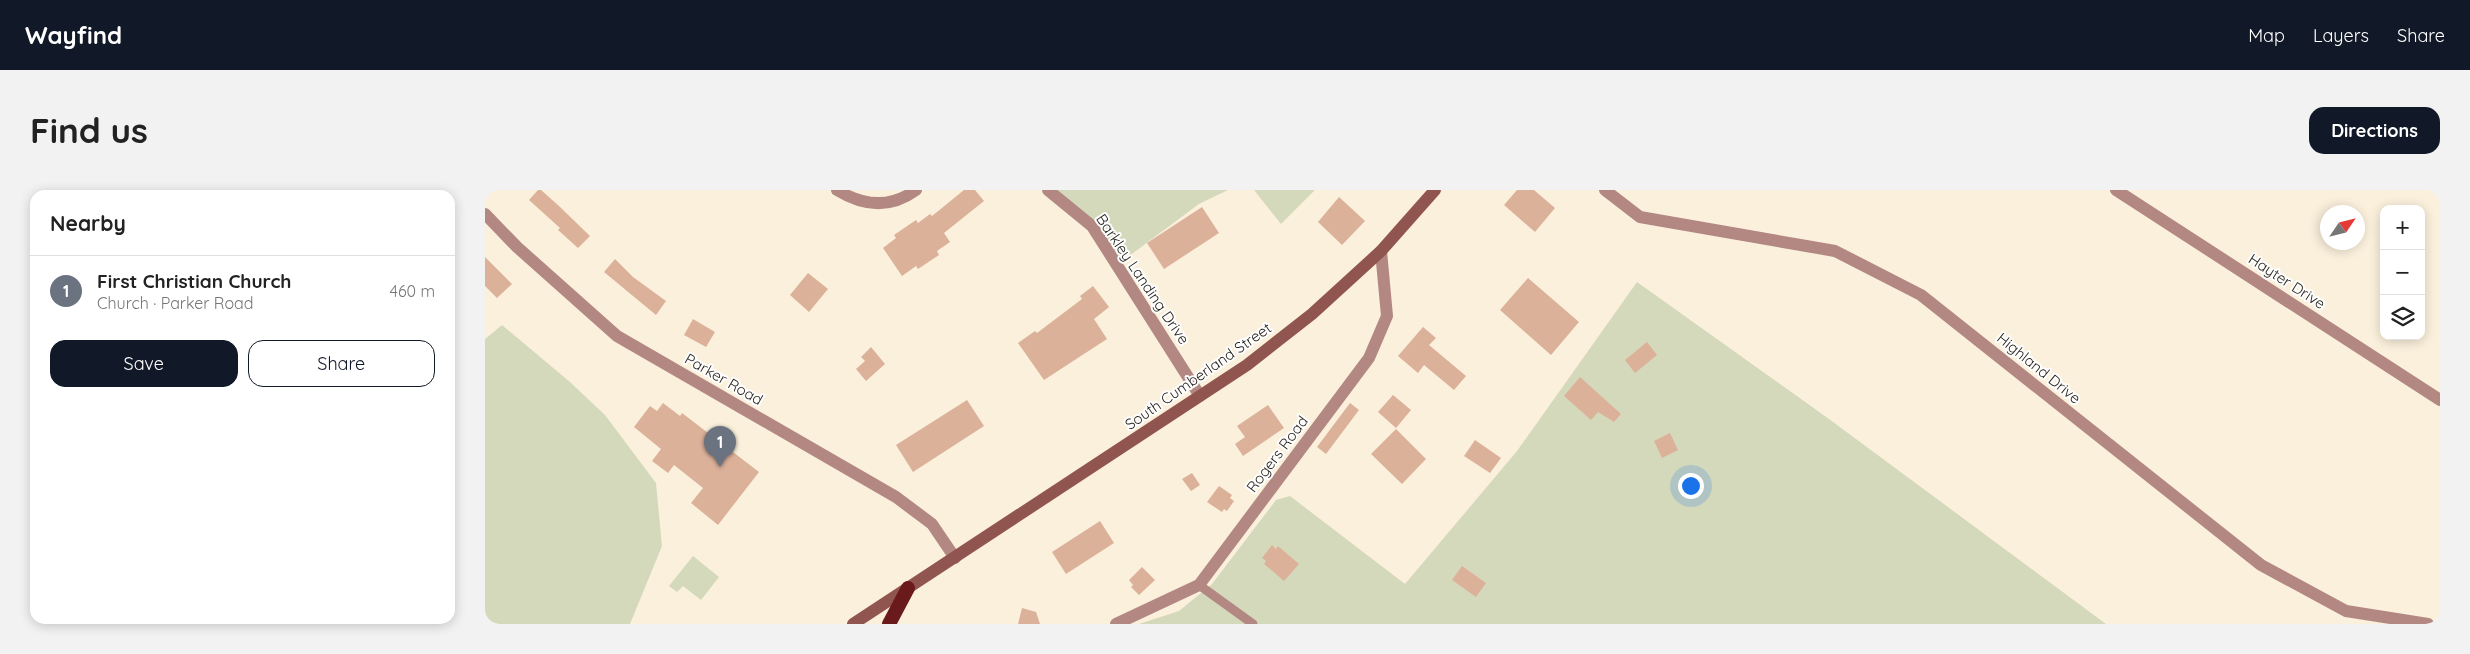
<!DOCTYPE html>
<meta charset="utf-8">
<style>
body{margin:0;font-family:Quicksand,sans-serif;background:#f2f2f2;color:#222}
.controls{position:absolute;right:15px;top:15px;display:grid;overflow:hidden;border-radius:10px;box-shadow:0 2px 12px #0003}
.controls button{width:45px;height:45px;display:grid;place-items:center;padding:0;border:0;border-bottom:1px solid #e0e0e0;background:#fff;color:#222;font:25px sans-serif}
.compass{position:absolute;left:1835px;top:15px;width:45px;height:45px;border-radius:50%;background:#fff;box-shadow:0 2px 12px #0003;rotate:55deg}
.you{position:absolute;left:1205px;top:295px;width:18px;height:18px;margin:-12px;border:4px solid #fff;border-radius:50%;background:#1a73e8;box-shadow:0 0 0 8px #1a73e833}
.badge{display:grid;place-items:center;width:32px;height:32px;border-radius:50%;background:#111827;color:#fff;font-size:16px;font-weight:700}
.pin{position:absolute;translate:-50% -41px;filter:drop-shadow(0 1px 2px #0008)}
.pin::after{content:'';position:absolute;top:26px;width:18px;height:15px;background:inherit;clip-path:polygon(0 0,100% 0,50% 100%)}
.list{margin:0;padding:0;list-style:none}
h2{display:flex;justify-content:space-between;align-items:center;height:65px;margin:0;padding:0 20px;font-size:21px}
h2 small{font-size:16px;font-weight:400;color:#767676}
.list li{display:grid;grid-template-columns:32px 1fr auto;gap:15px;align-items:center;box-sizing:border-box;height:70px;padding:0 20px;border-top:1px solid #e0e0e0}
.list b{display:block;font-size:19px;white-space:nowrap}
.list p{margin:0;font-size:16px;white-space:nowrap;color:#767676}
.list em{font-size:16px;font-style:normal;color:#767676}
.actions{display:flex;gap:10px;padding:15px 20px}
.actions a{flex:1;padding:11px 0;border:1px solid #111827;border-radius:15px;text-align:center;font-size:18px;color:#111827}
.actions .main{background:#111827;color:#fff}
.icon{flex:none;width:28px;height:28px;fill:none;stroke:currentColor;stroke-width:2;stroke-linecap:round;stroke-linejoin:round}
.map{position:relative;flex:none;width:1955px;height:434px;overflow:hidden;border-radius:15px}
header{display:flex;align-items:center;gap:30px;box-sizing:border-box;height:70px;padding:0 25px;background:#111827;color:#fff}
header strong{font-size:24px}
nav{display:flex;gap:28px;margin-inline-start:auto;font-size:18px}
.intro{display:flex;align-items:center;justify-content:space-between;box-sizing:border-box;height:120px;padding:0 30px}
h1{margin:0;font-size:35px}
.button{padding:12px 22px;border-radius:15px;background:#111827;color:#fff;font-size:18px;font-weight:700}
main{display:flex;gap:30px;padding:0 30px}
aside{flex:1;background:#fff;border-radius:15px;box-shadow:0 2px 12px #0003}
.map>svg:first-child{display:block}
</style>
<header>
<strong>Wayfind</strong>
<nav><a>Map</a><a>Layers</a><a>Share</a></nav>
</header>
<div class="intro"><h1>Find us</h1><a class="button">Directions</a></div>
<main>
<aside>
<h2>Nearby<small></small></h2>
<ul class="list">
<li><span class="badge" style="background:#6b7280">1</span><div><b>First Christian Church</b><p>Church · Parker Road</p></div><em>460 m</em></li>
</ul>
<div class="actions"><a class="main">Save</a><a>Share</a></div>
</aside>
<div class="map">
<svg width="1955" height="434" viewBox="0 0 1955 434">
<rect width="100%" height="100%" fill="#fbf0dc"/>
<g fill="#d5d9bb">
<polygon points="563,0 743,0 714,14 632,75 607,36"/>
<polygon points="769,0 830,0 796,34"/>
<polygon points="1152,92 1344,229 1621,434 654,434 694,421 727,394 791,310 805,306 920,394 1032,261"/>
<polygon points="17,135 85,192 120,225 171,293 177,356 145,434 0,434 0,149"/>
<polygon points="208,366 234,387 216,410 198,396 192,402 184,396"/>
</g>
<g fill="#dcb19a">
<polygon points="53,0 56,0 74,16 105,46 93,58 73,40 75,38 44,10"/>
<polygon points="479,0 490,0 499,11 459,43 465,52 452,61 454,65 433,79 431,76 417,86 398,58 411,48 409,45 431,30 433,33 445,24 447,26"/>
<polygon points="1032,0 1049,0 1070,18 1050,42 1019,15"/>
<polygon points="854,7 880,31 857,55 833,32"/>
<polygon points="717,17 734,43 679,79 662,53"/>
<polygon points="0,67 27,94 12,108 0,96"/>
<polygon points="130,69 148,87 181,111 171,125 119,82"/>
<polygon points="323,83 343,99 324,122 305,105"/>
<polygon points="1043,88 1094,132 1066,165 1015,120"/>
<polygon points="608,96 624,117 609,129 622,149 559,190 533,153 550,141 552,143 597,109 595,106"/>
<polygon points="208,129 230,142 221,157 199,145"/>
<polygon points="938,137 951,148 944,155 981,186 969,200 939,175 933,183 913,166"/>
<polygon points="1162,152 1172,165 1150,183 1140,170"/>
<polygon points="386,157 400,174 381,191 371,179 380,171 376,167"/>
<polygon points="1095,187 1136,224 1129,232 1113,222 1106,230 1079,206"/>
<polygon points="908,205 926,220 911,238 893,222"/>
<polygon points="482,210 499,236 428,282 411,255"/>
<polygon points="178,213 195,226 197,223 274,282 233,335 206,313 218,298 189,275 183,283 167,271 176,259 149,237 165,216 172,221"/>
<polygon points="865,213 874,220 841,264 832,257"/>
<polygon points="783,215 799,238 758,266 750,254 760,247 752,236"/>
<polygon points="911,239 941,269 917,294 886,264"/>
<polygon points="1185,243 1193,260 1177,268 1169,251"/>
<polygon points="990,250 1016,268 1005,283 979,266"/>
<polygon points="707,283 715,295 706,301 697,289"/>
<polygon points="734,296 747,305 745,308 749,311 742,321 739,319 737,322 722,312"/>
<polygon points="615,331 629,353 581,384 567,362"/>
<polygon points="787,355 791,359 793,356 814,374 799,391 779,374 781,371 777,368"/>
<polygon points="977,376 1001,393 991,407 967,390"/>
<polygon points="657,377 670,390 654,405 646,397 648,395 644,390"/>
<polygon points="537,418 551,422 555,434 533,434"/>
</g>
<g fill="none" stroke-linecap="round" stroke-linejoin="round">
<polyline stroke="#b38883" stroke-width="9" points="714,395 768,434"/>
<g stroke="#b38883" stroke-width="12">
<path d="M352,0C378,16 405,19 431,0"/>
<polyline points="563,0 607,36 715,206"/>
<polyline points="1120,0 1155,27 1350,61 1436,105 1776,375 1861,421 1943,434"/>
<polyline points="1631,0 1955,210"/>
<polyline points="0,24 32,57 132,146 411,307 447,334 470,368"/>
<polyline points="631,434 714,395 884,168 902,126 896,61"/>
</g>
<polyline stroke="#91554f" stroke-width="12" points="368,434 762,175 827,124 896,61 950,0"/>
<polyline stroke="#6b1a1b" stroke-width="14" points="404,434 423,398"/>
</g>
<g text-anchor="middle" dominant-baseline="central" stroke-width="4" stroke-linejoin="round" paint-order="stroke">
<g font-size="15" fill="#28241d" stroke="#fefefe">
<text transform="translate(658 89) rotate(56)">Barkley Landing Drive</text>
<text transform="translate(1802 91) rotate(33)">Hayter Drive</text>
<text transform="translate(1554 178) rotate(39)">Highland Drive</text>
<text transform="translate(713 186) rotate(-35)">South Cumberland Street</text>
<text transform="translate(239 189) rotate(30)">Parker Road</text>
<text transform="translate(792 264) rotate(-53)">Rogers Road</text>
</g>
</g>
</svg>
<div class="controls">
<button>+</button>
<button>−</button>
<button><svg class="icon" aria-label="layers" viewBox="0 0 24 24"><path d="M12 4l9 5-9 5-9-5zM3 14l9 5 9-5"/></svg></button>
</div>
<svg class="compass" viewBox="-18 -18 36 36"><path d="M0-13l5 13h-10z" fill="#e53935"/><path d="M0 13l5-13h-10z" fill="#767676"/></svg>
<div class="you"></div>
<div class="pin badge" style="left:235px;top:277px;background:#6b7280">1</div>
</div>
</main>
